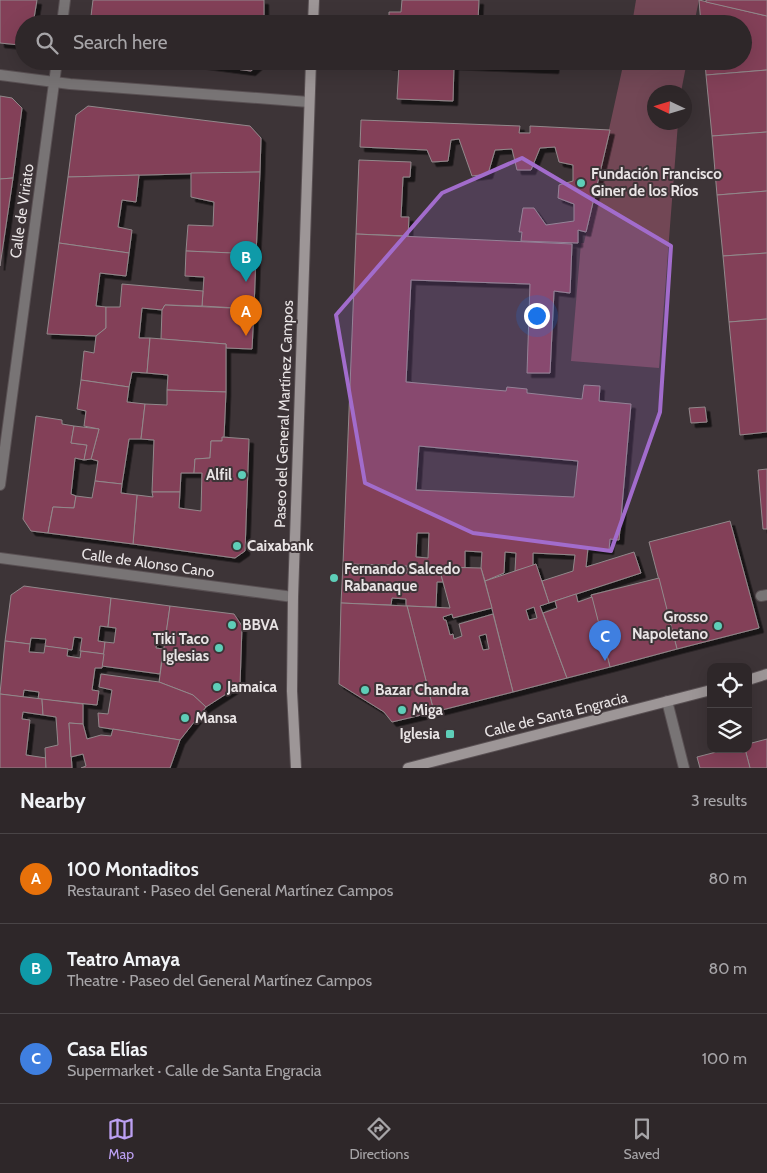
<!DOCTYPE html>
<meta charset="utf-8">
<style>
body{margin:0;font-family:Cabin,sans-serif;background:#3a3335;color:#f1f3f6}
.controls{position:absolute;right:15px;bottom:15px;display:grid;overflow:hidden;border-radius:10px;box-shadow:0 5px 20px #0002}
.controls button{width:45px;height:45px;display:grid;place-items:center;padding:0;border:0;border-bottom:1px solid #494446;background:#2e2729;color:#f1f3f6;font:25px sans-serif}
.compass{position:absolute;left:647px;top:85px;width:45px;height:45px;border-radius:50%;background:#2e2729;box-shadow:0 5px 20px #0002;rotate:274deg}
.you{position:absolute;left:536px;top:315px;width:18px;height:18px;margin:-12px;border:4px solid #fff;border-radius:50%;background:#1a73e8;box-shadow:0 0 0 8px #1a73e833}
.badge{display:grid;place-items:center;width:32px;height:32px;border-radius:50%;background:#bca0f2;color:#fff;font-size:16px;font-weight:700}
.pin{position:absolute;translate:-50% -41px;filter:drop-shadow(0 1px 2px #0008)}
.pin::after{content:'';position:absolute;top:26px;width:18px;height:15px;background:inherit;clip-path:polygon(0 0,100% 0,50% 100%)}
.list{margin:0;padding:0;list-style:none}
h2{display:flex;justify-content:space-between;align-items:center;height:65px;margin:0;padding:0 20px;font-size:21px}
h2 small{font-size:16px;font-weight:400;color:#a7a5a8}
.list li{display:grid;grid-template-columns:32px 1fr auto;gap:15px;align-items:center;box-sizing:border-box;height:90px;padding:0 20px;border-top:1px solid #494446}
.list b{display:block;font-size:19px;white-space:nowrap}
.list p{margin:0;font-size:16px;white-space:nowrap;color:#a7a5a8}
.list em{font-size:16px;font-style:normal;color:#a7a5a8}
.icon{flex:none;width:28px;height:28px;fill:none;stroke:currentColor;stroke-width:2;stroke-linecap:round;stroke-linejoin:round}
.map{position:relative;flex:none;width:767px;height:768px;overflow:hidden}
.search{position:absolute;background:#2e2729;box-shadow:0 5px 20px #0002;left:15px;right:15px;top:15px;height:55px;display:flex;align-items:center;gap:12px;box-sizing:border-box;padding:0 18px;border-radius:28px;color:#a7a5a8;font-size:19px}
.sheet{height:335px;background:#2e2729}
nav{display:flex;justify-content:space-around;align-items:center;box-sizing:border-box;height:70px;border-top:1px solid #494446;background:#2e2729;font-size:14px;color:#a7a5a8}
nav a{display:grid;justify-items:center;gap:2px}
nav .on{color:#bca0f2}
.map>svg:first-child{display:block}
</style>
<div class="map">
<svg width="767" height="768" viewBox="0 0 767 768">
<defs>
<filter id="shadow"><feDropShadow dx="4.5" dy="4.5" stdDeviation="0" flood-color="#0009"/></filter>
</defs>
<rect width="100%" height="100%" fill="#3d3437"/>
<g fill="#724755">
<polygon points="636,0 699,0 694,24 632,24"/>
<polygon points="624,61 687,61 681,92 654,92 654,122 678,123 659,368 571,361 581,243 584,243"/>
</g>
<g fill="#834058" stroke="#92888b" fill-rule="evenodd" filter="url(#shadow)">
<polygon points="0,0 37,0 33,24 24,24 24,42 20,45 0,43"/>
<polygon points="93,0 264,0 264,24 90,24"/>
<polygon points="402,0 479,0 478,20 556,24 389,24 389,12 401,12"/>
<polygon points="699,0 767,16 767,70 706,75 705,61 743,61 743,24 701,24"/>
<polygon points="706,0 767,0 767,16 706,2"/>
<polygon points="175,61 262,61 251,71"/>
<polygon points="387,61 555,61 554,69 454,65 453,101 397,99 399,66 387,65"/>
<polygon points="767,70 767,132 712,136 706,75"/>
<polygon points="0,96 12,98 22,108 13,178 0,179"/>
<polygon points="88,106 250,126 261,138 260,172 68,177 76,115"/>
<polygon points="361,120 520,126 519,133 530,133 530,126 610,130 586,232 578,230 578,243 521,241 522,232 519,232 523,208 534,208 546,225 574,221 574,204 558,198 559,185 573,181 573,165 559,162 555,147 540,148 531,170 517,170 512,149 495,150 488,174 472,176 459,139 451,140 448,161 432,162 427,150 360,147"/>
<polygon points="767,132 767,191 717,195 712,136"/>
<polygon points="359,160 411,162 410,177 403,177 401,217 409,217 408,236 356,234"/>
<polygon points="260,172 256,254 186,251 188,225 213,226 214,202 191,197 191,173"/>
<polygon points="139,175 136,202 122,200 118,227 132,230 129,253 59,243 68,177"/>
<polygon points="13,178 0,266 0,179"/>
<polygon points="767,191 767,253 723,256 717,195"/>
<path d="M356,234L572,244L570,293L554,291L550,373H527L530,284L411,280L406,382L506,391L507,387L527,389V393L582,399L584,385L600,386L599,401L631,404L619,540L610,539L609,550L588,548L586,567L634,552L641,573L549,603L542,581L573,571L575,555L533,553V566L515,571L516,553L505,552L504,573L485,581L481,568L482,552L465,551V568L343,564ZM419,446L578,461L574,497L416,490ZM417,533H429L428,558L416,557Z"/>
<polygon points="59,243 129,253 126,276 100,273 96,306 106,307 106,328 96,336 47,334"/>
<polygon points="186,251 256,254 254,309 202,306 204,277 185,276"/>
<polygon points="767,253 767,319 729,322 723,256"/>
<polygon points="122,284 203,291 202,306 165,305 162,310 142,308 139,338 150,338 147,373 132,372 129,387 81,380 84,351 94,353 96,336 106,328 106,307 120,307"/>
<polygon points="165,305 254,309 252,349 226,348 226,344 161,339 162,310"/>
<polygon points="767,319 767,432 740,435 729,322"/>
<polygon points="150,338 226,344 226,392 167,390 168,375 147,373"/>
<polygon points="81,380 129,387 127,402 145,404 141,439 129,439 122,484 95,481 98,461 91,459 99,429 84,426 86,411 77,409"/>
<polygon points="167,390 226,392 224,437 222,441 211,441 210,458 195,459 194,473 181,473 180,492 152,492 154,440 141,439 145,404 167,405"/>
<polygon points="705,407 707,422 691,423 689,408"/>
<polygon points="36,416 62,420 62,424 74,426 71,443 87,445 84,460 75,458 71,494 76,496 74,508 53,507 48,533 31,531 23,519"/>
<polygon points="74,426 99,429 91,459 84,460 87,445 71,443"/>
<polygon points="222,437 249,439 245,551 235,558 133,544 137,495 153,497 152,492 180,492 179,508 201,511 202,473 194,473 195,459 210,458 211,441 222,441"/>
<polygon points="767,469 767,529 763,529 758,470"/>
<polygon points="95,481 122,484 121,493 137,495 133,544 48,533 53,507 74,508 76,496 92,498"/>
<polygon points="730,521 759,628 677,649 649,542"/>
<polygon points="343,564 393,565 393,572 407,573 407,566 439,567 443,582 437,582 436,607 406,606 406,599 392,598 391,605 341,603"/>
<path d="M536,564L549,603L540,606L567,678L513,692L485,581ZM534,607L537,618L529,620L526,610Z"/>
<path d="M439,567L481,568L492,608L453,618L452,614L443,617L444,620H446L450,635L453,634L454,639L462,636L459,624L493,614L513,692L434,712L407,606L450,608ZM486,634L489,649L483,650L479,636Z"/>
<polygon points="659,578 677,649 610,667 591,595"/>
<polygon points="24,586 111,598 108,627 100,626 98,641 105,642 104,654 80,651 82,638 74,637 72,650 45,646 46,639 31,638 30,644 5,641 11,595"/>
<polygon points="576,594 578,602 592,597 610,667 567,678 543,613 557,608 555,601"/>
<polygon points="111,598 170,606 166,635 158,634 156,648 163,649 160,674 102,666 105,642 114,643 116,628 108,627"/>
<polygon points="341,603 407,606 434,712 392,722 384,712 339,684"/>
<polygon points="170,606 234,614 242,626 240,685 206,707 193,695 159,682"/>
<polygon points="5,641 30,644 29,652 44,653 45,646 68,649 67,656 80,658 81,651 104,654 102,668 95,668 92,690 99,691 97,705 38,699 39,692 24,690 23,697 0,694"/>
<polygon points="101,674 159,682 193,695 206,707 180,740 99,727 98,713 108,714 112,690 99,687"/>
<polygon points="0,694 42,699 43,715 23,712 22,719 30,720 26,755 46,758 46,768 0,768"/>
<polygon points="42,699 83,704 83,724 69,723 72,768 46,768 45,748 58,745 56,717 43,715"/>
<polygon points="69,723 83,724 87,739 101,735 111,736 113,729 180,740 170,768 81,768 86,766 83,754 71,757"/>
<polygon points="767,739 767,768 750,768 745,749 748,749 748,744"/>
<polygon points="728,749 745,749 750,768 700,768 697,757"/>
</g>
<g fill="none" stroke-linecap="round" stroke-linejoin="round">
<g stroke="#595053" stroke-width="12">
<g id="street">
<polyline points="62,24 65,0"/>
<polyline points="0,75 70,84 309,102"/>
<polyline points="0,485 57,61"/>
<polyline points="0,558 293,597"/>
<polyline points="761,596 767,595"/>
<polyline points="667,701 684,768"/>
</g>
</g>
<g stroke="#595053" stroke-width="12">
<g id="secondary">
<polyline points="313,24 314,0"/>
<polyline points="748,680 767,674"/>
<polyline points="296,768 292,691 293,597 311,61"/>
<polyline points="408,768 711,690"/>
</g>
</g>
<use href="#street" stroke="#787475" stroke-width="10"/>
<use href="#secondary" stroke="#9d9697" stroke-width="10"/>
</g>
<path fill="#a26ccc" fill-opacity="0.2" stroke="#a26ccc" stroke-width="4" stroke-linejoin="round" d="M522,158L671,246L660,412L611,551L473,533L365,483L336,315L442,193Z"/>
<g fill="#5eceb8" stroke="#3d3437" stroke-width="2">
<circle cx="581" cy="183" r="5"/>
<circle cx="242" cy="475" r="5"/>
<circle cx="237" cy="546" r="5"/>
<circle cx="334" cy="578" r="5"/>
<circle cx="232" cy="625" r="5"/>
<circle cx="718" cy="626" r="5"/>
<circle cx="219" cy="648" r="5"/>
<circle cx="217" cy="687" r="5"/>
<circle cx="365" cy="690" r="5"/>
<circle cx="402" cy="710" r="5"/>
<circle cx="185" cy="718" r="5"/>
<rect x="445" y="729" width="10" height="10" rx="2.5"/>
</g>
<g text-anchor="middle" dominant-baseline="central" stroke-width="4" stroke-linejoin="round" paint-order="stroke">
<g font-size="15" font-weight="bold" fill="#e9e4e5" stroke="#3d3437" text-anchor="start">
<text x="591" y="174">Fundación Francisco<tspan x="591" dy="17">Giner de los Ríos</tspan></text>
<text x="232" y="475" text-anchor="end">Alfil</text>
<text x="247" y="546">Caixabank</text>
<text x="344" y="569">Fernando Salcedo<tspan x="344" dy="17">Rabanaque</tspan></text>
<text x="708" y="617" text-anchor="end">Grosso<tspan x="708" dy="17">Napoletano</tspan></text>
<text x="242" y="625">BBVA</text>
<text x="209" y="639" text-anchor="end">Tiki Taco<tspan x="209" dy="17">Iglesias</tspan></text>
<text x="227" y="687">Jamaica</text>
<text x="375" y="690">Bazar Chandra</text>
<text x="412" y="710">Miga</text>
<text x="195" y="718">Mansa</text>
<text x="440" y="734" text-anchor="end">Iglesia</text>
</g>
<g font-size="15" fill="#e9e4e5" stroke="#3d3437">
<text transform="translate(22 211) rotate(-82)">Calle de Viriato</text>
<text transform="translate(284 414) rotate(-88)">Paseo del General Martínez Campos</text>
<text transform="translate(148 563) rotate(8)">Calle de Alonso Cano</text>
<text transform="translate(556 715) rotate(-14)">Calle de Santa Engracia</text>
</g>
</g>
</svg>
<div class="controls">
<button><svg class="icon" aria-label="locate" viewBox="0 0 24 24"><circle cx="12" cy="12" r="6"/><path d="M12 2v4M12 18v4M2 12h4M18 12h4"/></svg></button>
<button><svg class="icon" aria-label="layers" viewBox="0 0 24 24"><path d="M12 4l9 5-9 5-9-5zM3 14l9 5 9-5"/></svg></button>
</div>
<svg class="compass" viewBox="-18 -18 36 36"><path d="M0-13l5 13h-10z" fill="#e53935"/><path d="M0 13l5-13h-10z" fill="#a7a5a8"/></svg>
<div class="you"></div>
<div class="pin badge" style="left:246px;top:336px;background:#e8710a">A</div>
<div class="pin badge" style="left:246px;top:282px;background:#0f9aa8">B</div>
<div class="pin badge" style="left:605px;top:661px;background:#3f7fe0">C</div>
<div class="search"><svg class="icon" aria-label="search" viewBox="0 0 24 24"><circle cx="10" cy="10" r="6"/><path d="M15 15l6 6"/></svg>Search here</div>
</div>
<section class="sheet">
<h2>Nearby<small>3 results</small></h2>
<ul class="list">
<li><span class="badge" style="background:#e8710a">A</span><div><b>100 Montaditos</b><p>Restaurant · Paseo del General Martínez Campos</p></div><em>80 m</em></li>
<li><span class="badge" style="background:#0f9aa8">B</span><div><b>Teatro Amaya</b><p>Theatre · Paseo del General Martínez Campos</p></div><em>80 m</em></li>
<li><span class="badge" style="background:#3f7fe0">C</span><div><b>Casa Elías</b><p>Supermarket · Calle de Santa Engracia</p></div><em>100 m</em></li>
</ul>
</section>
<nav>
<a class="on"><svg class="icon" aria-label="map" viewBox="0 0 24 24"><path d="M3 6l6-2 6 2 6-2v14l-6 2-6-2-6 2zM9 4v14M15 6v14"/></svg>Map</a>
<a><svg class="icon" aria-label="directions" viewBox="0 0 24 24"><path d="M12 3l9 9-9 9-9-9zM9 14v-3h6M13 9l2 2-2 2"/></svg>Directions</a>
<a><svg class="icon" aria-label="saved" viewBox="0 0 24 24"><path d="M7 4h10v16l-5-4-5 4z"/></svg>Saved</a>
</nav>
